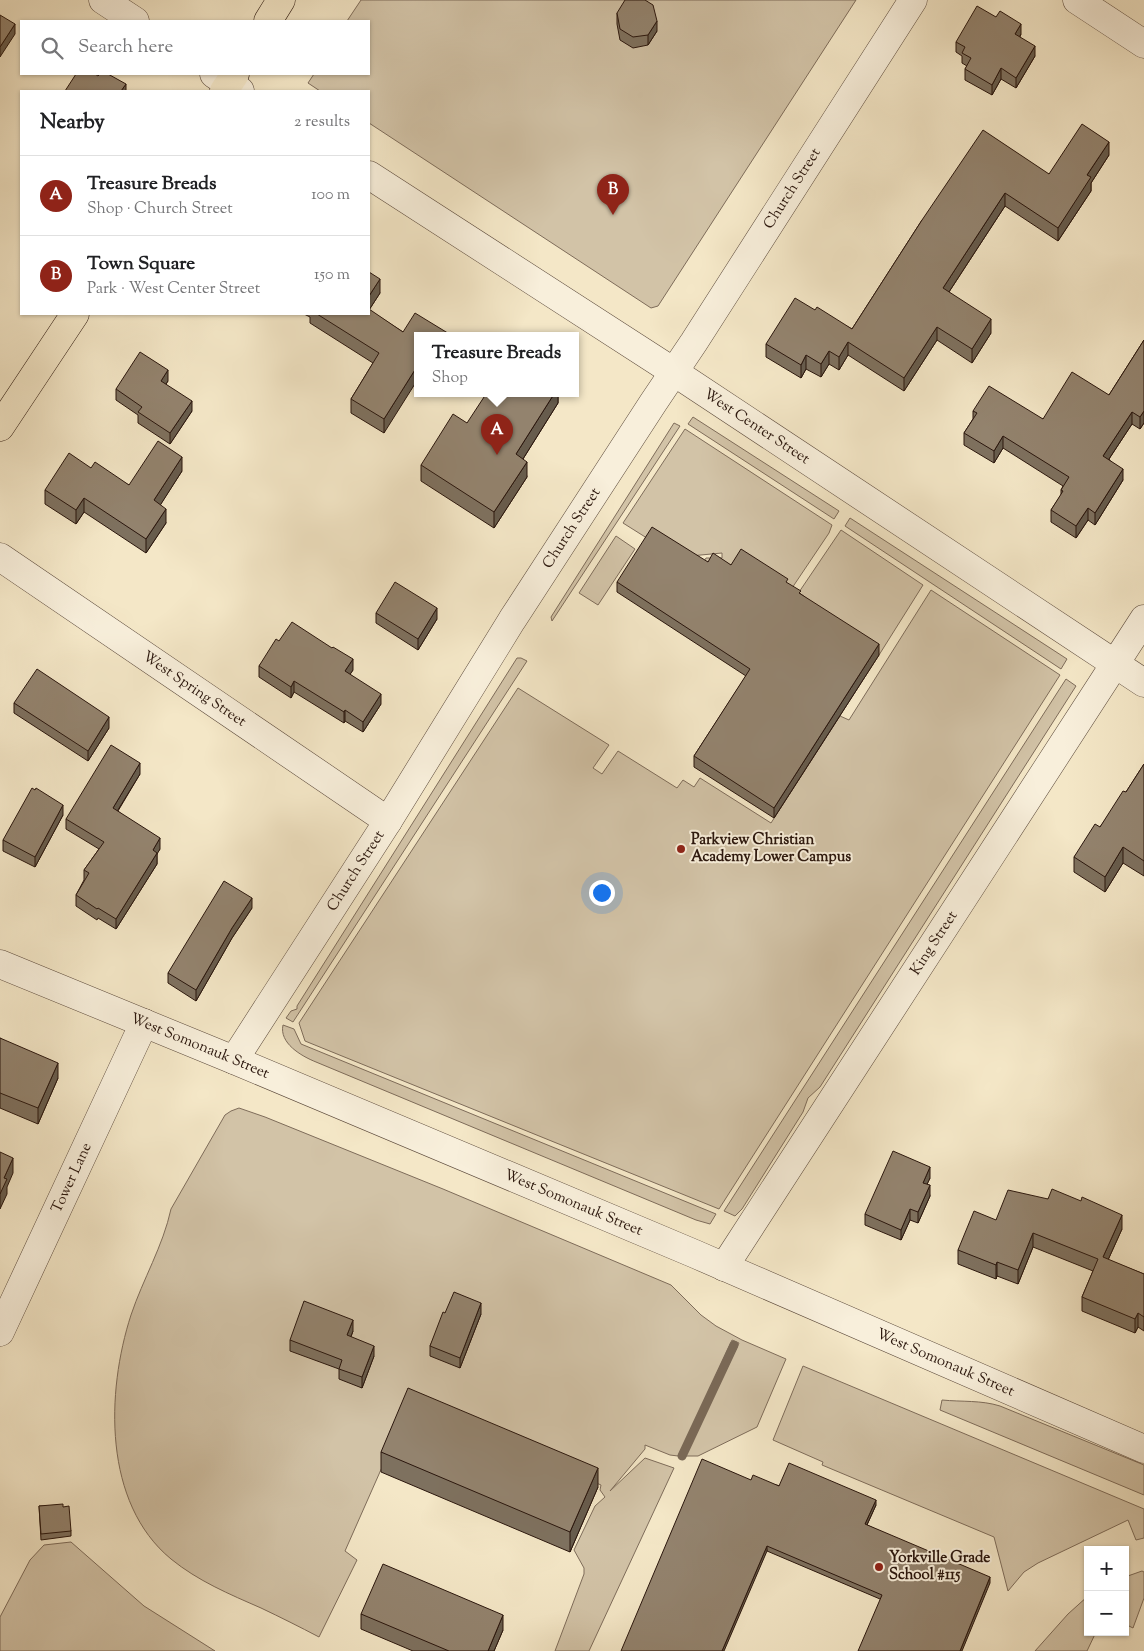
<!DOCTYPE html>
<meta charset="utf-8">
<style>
body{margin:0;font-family:"Sorts Mill Goudy",serif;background:#f6f6f6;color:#202124}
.controls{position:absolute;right:15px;bottom:15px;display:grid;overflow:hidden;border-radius:0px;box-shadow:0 1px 4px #0004}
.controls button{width:45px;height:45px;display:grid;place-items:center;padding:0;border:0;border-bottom:1px solid #e0e0e0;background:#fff;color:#202124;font:25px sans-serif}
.you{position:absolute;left:601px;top:892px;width:18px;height:18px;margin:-12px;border:4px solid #fff;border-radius:50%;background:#1a73e8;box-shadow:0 0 0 8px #1a73e833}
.badge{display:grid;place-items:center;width:32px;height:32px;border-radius:50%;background:#8f2418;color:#fff;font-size:16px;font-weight:700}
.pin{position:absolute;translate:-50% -41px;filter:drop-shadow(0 1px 2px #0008)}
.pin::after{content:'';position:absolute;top:26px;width:18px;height:15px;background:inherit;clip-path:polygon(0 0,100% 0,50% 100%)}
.popup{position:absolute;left:414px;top:332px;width:165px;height:65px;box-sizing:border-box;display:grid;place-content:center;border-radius:0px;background:#fff;filter:drop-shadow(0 1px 4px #0005);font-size:16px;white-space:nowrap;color:#757577}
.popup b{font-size:19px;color:#202124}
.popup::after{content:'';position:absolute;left:50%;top:100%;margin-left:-10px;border:10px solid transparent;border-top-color:#fff}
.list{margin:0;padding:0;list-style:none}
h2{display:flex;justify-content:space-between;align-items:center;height:65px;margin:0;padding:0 20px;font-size:21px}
h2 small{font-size:16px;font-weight:400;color:#757577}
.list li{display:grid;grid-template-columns:32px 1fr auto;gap:15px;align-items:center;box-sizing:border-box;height:80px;padding:0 20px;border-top:1px solid #e0e0e0}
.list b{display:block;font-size:19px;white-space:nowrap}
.list p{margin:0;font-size:16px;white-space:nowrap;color:#757577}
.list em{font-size:16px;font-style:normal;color:#757577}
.icon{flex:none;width:28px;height:28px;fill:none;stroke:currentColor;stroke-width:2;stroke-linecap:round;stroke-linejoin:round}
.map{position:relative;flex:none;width:1144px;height:1651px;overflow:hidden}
.search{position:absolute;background:#fff;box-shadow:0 1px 4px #0004;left:20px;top:20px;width:350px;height:55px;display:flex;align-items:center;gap:12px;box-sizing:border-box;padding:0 18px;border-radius:0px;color:#757577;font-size:19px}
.panel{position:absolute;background:#fff;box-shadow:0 1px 4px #0004;left:20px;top:90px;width:350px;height:225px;border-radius:0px}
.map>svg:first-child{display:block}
</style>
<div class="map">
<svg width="1144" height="1651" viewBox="0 0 1144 1651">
<rect width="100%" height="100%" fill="#f4e7c7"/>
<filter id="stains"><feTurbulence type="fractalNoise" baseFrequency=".004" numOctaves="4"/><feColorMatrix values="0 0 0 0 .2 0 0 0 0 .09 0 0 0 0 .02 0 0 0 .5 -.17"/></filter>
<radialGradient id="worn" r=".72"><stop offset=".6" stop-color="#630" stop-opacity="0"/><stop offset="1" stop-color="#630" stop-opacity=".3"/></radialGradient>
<g fill="#d2c3a7" stroke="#7e6c5a">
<polygon points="361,0 856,0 658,306 651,308 369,123 369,91 320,91 308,83 314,74 369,74 369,21 347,21"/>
<polygon points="693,417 839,511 834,519 688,424"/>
<polygon points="674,423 680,426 552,621 551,617"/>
<polygon points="685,429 832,525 829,533 788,594 731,576 703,563 706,558 722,558 722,553 690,556 650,540 623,523"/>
<polygon points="850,518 1067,659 1061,669 845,526"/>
<polygon points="841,530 923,585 879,655 799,604 795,598"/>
<polygon points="616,536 635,549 598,605 579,593"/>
<polygon points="931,590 1060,675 719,1209 305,1041 299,1023 518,688 609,745 593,768 602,774 618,751 677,788 683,780 694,787 700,778 771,823 840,716 849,720"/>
<polygon points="517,658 521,658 527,661 293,1022 286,1018 291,1011 297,1009 297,1006"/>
<polygon points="1066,679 1076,686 820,1087 808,1098 803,1112 742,1209 735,1216 724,1211"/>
<path d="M283,1025L294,1029L301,1044L716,1214L710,1224L696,1220L316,1062C301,1056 279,1043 283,1025Z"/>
<path d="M239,1108L265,1117L443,1189L671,1285L701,1315L716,1326L742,1340L786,1359L757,1427L698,1456H685L739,1343L732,1340L692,1428L678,1456L670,1455L645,1445V1449L610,1491L645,1458L674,1468L589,1651H555L584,1574V1568L574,1550L595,1506L605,1497L600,1490L601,1485L410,1404L345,1551L357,1560L319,1637C300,1627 280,1617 261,1608C229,1594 198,1581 171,1559C103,1503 106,1392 131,1315C143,1279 163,1246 171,1209L225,1115L231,1111Z"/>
<polygon points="803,1366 1144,1509 1144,1538 1136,1540 1128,1520 1038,1563 1024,1572 1008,1591 994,1537 822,1465 823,1462 773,1440"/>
<path d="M942,1400C962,1402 981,1400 1000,1406L1144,1465V1495L940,1410Z"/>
<polygon points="71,1542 144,1606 215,1651 0,1651 0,1617 30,1560 44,1545"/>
<polygon points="1142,1571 1144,1572 1144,1598 1133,1628 1125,1624 1125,1577"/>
<polygon points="1088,1596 1088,1632 1096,1632 1087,1651 1035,1651 1068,1614"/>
</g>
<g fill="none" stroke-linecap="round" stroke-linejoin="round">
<polyline stroke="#7a6957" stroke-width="9" points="682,1456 734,1345"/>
<g stroke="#5c4a3c" stroke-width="29">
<g id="minor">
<polyline points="103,0 135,21"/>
<polyline points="1077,0 1144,44"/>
<polyline points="214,74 240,91"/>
<path id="s1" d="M369,175L674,372L1144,683"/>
<path id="s2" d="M0,557L388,821"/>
<path id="s3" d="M234,1060L388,821L512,620L653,403L694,342L913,0"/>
<path id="s4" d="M724,1267L1144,619"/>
<path id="s5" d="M0,1332L144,1023"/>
</g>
</g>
<g stroke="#5c4a3c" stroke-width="29">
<g id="tertiary">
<path id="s6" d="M0,964L234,1060L695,1254L1144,1449"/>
</g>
</g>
<g stroke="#2a160d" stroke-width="29">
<g id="trunk">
<polyline points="268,21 281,0"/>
<polyline points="224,91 235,74"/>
<polyline points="0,427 75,314"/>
</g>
</g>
<use href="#minor" stroke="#f8efdb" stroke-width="28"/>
<use href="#tertiary" stroke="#f8efdb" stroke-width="28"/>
<use href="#trunk" stroke="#f4e7c7" stroke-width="28"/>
</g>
<g fill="#7e715f" stroke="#2a160d">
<polygon points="617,13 657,31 648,45 633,48 620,40 617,24"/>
<polygon points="1021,34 1020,37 1035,56 1016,88 1001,79 992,95 965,80 965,69 967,66 962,63 962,56 956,52 956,42"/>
<polygon points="1109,155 1091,183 1091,191 1058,241 1005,206 949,292 991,333 972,363 937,340 904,391 848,355 839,370 829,364 821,377 806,369 801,378 766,357 766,344 815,310 852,329 922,220 1049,174"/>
<polygon points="369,272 380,293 369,310 403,332 451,336 418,336 384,433 351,413 351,399 373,363 310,323 310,317 304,314 369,314"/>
<polygon points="1144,340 1144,423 1140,429 1132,424 1109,459 1123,480 1095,525 1088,520 1076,538 1051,522 1051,510 1061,495 1061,490 1063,486 1003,448 994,463 964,445 964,433 973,419 973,411 1043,419 1109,395"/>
<polygon points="168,381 166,384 192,411 170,444 138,423 138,415 116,400 116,389"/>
<polygon points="558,394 558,403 523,459 527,477 494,528 421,481 421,465 467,423"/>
<polygon points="91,468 129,485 182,471 160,505 166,523 146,553 84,512 76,524 45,504 45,490"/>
<polygon points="708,562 731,565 788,584 879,655 774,818 694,767 694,756 746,676 617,592 617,582"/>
<polygon points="376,613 437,619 418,650 376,623"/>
<polygon points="279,641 353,670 350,674 381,704 363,732 345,721 344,723 294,692 291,698 259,677 259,666"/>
<polygon points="14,703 109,728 88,761 14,713"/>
<polygon points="1144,764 1144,876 1123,863 1105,892 1074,872 1074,857 1100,827 1126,792"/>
<polygon points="140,774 118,811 160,849 157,853 157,864 116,929 98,918 97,920 76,906 76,895 84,880 84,870 99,849 66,829 66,819"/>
<polygon points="63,815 35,867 3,851 3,840"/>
<polygon points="252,908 232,938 196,1001 168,983 168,973"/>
<polygon points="0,1038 58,1078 38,1124 0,1108"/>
<polygon points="930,1178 927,1184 930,1196 918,1223 910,1220 901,1240 865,1225 865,1214"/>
<polygon points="1048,1199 1122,1229 1108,1260 1144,1274 1144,1331 1138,1327 1135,1333 1082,1311 1082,1297 1093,1271 1033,1247 1018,1284 997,1276 996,1279 958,1264 958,1250 996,1220"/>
<polygon points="445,1313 481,1314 460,1368 430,1356 430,1346"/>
<polygon points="353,1331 351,1337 374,1356 362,1388 339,1379 339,1369 290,1351 290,1340"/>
<polygon points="381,1452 598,1487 570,1552 381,1472"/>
<polygon points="751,1480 876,1505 867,1525 990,1583 880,1599 767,1551"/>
<polygon points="39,1506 63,1507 71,1531 71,1536 41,1540"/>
<polygon points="361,1614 503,1630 494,1651 413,1651 361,1629"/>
</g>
<g fill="#675c4d" stroke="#2a160d">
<polygon points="657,21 657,31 648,45 648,35"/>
<polygon points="15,24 15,34 0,57 0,47"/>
<polygon points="1021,24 1021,34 1015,44 1015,34"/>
<polygon points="1035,46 1035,56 1016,88 1016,78"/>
<polygon points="1001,68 1001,79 992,95 992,85"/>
<polygon points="126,84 126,91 121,91"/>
<polygon points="1109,142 1109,155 1091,183 1091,191 1058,241 1058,228 1087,175"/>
<polygon points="1005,193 1005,206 943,301 943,288"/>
<polygon points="380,279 380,293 369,310 369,296"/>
<polygon points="991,319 991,333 972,363 972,349"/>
<polygon points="937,327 937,340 904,391 904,378"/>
<polygon points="848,342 848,355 839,370 839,357"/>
<polygon points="829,351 829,364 821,377 821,364"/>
<polygon points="806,355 806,369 801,378 801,365"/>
<polygon points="418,365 418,379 384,433 384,419"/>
<polygon points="168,370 168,381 161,391 161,381"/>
<polygon points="554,394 558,394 558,403 516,470 516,454"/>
<polygon points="192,401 192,411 170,444 170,433"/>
<polygon points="1144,411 1144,423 1140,429 1140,417"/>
<polygon points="1132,412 1132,424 1103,468 1103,456"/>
<polygon points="1003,436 1003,448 994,463 994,451"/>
<polygon points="182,457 182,471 154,515 154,500"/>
<polygon points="527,462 527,477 494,528 494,512"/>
<polygon points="1123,469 1123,480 1095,525 1095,513"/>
<polygon points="84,498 84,512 76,524 76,510"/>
<polygon points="1088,508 1088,520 1076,538 1076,526"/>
<polygon points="166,509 166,523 146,553 146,539"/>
<polygon points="437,608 437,619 418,650 418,639"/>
<polygon points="879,644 879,655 774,818 774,808"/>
<polygon points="353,659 353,670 345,682 345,671"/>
<polygon points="294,681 294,692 291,698 291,687"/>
<polygon points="381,694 381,704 363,732 363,722"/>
<polygon points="345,710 345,721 344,723 344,712"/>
<polygon points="109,717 109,728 88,761 88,751"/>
<polygon points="140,763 140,774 113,818 113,808"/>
<polygon points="63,805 63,815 35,867 35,857"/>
<polygon points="160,838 160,849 153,861 153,850"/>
<polygon points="1123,847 1123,863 1105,892 1105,877"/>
<polygon points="157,853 157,864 116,929 116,919"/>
<polygon points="252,898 252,908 232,938 196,1001 196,990 232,928"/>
<polygon points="58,1063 58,1078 38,1124 38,1108"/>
<polygon points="13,1158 13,1173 7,1187 7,1194 0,1209 0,1194 4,1178"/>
<polygon points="930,1167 930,1178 923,1193 923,1183"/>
<polygon points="930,1185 930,1196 918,1223 918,1212"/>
<polygon points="910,1209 910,1220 901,1240 901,1230"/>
<polygon points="1122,1215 1122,1229 1103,1271 1103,1257"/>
<polygon points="1033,1233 1033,1247 1018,1284 1018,1270"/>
<polygon points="997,1262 997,1276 996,1279 996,1265"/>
<polygon points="481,1303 481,1314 460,1368 460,1358"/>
<polygon points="1138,1313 1138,1327 1135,1333 1135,1319"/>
<polygon points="353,1320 353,1331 347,1346 347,1335"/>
<polygon points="374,1346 374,1356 362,1388 362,1377"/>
<polygon points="598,1468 598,1487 570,1552 570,1532"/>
<polygon points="876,1500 876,1505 865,1529 865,1524"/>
<polygon points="767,1546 767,1551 724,1651 722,1651"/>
<polygon points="990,1577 990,1583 962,1651 960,1651"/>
<polygon points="503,1615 503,1630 494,1651 488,1651"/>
</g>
<g fill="#93836e" stroke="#2a160d">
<polygon points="625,0 645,0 653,5 657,21 648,35 633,37 620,29 617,13"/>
<polygon points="977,6 996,17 1000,11 1021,24 1015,34 1035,46 1016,78 1001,68 992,85 965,69 971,58 962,53 965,47 956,42"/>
<polygon points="0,15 15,24 0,47"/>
<polygon points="76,74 95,74 98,76 100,74 108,74 126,84 121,91 65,91"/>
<polygon points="1082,124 1109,142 1087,175 1091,177 1058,228 1005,193 943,288 991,319 972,349 937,327 904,378 848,342 839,357 829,351 821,364 806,355 801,365 766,344 795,298 815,310 817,307 852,329 922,220 983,130 1049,174"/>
<polygon points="369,272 380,279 369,296"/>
<polygon points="369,309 403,332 415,313 451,335 450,336 418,336 418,365 384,419 351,399 379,353 317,314 369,314"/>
<polygon points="1144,340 1144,411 1140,417 1132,412 1103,456 1123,469 1095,513 1088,508 1076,526 1051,510 1063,491 1061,490 1069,477 1003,436 994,451 964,433 977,413 973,411 989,386 1043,419 1072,372 1109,395"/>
<polygon points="140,352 168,370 161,381 192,401 170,433 138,412 142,407 116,389"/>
<polygon points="486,394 554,394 516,454 527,462 494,512 421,465 453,414 467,423"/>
<polygon points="158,441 182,457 154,500 166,509 146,539 84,498 76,510 45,490 69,453 91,468 95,462 129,485"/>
<polygon points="652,527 708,562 713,553 731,565 741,549 788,579 786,582 801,591 799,593 879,644 774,808 694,756 750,669 617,582"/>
<polygon points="395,582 437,608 418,639 376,613"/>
<polygon points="292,622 332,648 333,647 353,659 345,671 381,694 363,722 345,710 344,712 294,681 291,687 259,666 276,639 279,641"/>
<polygon points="37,669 109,717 88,751 14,703"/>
<polygon points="111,745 140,763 113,808 160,838 153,850 157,853 116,919 98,908 97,909 76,895 89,873 84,870 104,842 66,819"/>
<polygon points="1144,764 1144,861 1123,847 1105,877 1074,857 1095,824 1100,827 1123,791 1126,792"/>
<polygon points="32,788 35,790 36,788 63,805 35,857 3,840"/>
<polygon points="224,881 252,898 232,928 196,990 168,973"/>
<polygon points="0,1038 58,1063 38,1108 0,1093"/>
<polygon points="893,1151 930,1167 923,1183 930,1185 918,1212 910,1209 901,1230 865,1214"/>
<polygon points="0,1152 13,1158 4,1178 7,1179 0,1194"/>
<polygon points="1052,1189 1081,1201 1082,1197 1122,1215 1103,1257 1144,1274 1144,1317 1138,1313 1135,1319 1082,1297 1098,1259 1033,1233 1018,1270 997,1262 996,1265 958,1250 974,1211 996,1220 1008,1190 1048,1199"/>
<polygon points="454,1292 481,1303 460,1358 430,1346 443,1312 445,1313"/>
<polygon points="304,1301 353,1320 347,1335 374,1346 362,1377 339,1369 342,1360 290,1340"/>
<polygon points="408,1388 598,1468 570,1532 381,1452"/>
<polygon points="702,1459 751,1480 753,1475 779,1486 789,1463 876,1500 865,1524 990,1577 960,1651 858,1651 882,1595 767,1546 722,1651 621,1651"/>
<polygon points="63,1504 63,1507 69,1506 71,1531 41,1534 39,1506"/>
<polygon points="383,1564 503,1615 488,1651 449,1651 361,1614"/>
</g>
<g fill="#8f2418" stroke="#f8efdb" stroke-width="2">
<circle cx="681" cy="849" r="5"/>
<circle cx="879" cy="1567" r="5"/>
</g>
<g text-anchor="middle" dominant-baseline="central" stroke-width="4" stroke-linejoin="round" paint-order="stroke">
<g font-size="15" fill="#2a160d" stroke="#f8efdb">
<text stroke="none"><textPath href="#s3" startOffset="1035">Church Street</textPath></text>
<text stroke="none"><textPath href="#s1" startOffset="462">West Center Street</textPath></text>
<text stroke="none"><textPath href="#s3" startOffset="630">Church Street</textPath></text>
<text stroke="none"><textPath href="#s2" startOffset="235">West Spring Street</textPath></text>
<text stroke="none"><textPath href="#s3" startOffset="225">Church Street</textPath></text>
<text stroke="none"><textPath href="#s4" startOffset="386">King Street</textPath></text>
<text stroke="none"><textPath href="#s6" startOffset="216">West Somonauk Street</textPath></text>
<text stroke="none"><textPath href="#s5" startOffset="170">Tower Lane</textPath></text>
<text stroke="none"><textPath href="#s6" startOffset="621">West Somonauk Street</textPath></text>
<text stroke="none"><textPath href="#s6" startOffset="1026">West Somonauk Street</textPath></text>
</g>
<g font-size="15" font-weight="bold" fill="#2a160d" stroke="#f8efdb" text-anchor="start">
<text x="691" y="840">Parkview Christian<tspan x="691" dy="17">Academy Lower Campus</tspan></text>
<text x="889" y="1558">Yorkville Grade<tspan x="889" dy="17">School #115</tspan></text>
</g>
</g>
<rect width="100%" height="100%" filter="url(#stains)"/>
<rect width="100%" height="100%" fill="url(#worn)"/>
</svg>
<div class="controls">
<button>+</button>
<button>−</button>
</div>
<div class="you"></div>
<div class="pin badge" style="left:497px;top:455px">A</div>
<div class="popup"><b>Treasure Breads</b>Shop</div>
<div class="pin badge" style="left:613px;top:215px">B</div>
<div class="search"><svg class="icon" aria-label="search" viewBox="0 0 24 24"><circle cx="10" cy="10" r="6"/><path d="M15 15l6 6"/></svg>Search here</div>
<section class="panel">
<h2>Nearby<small>2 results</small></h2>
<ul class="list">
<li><span class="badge">A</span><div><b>Treasure Breads</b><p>Shop · Church Street</p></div><em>100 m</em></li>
<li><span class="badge">B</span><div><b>Town Square</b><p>Park · West Center Street</p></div><em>150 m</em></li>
</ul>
</section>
</div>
